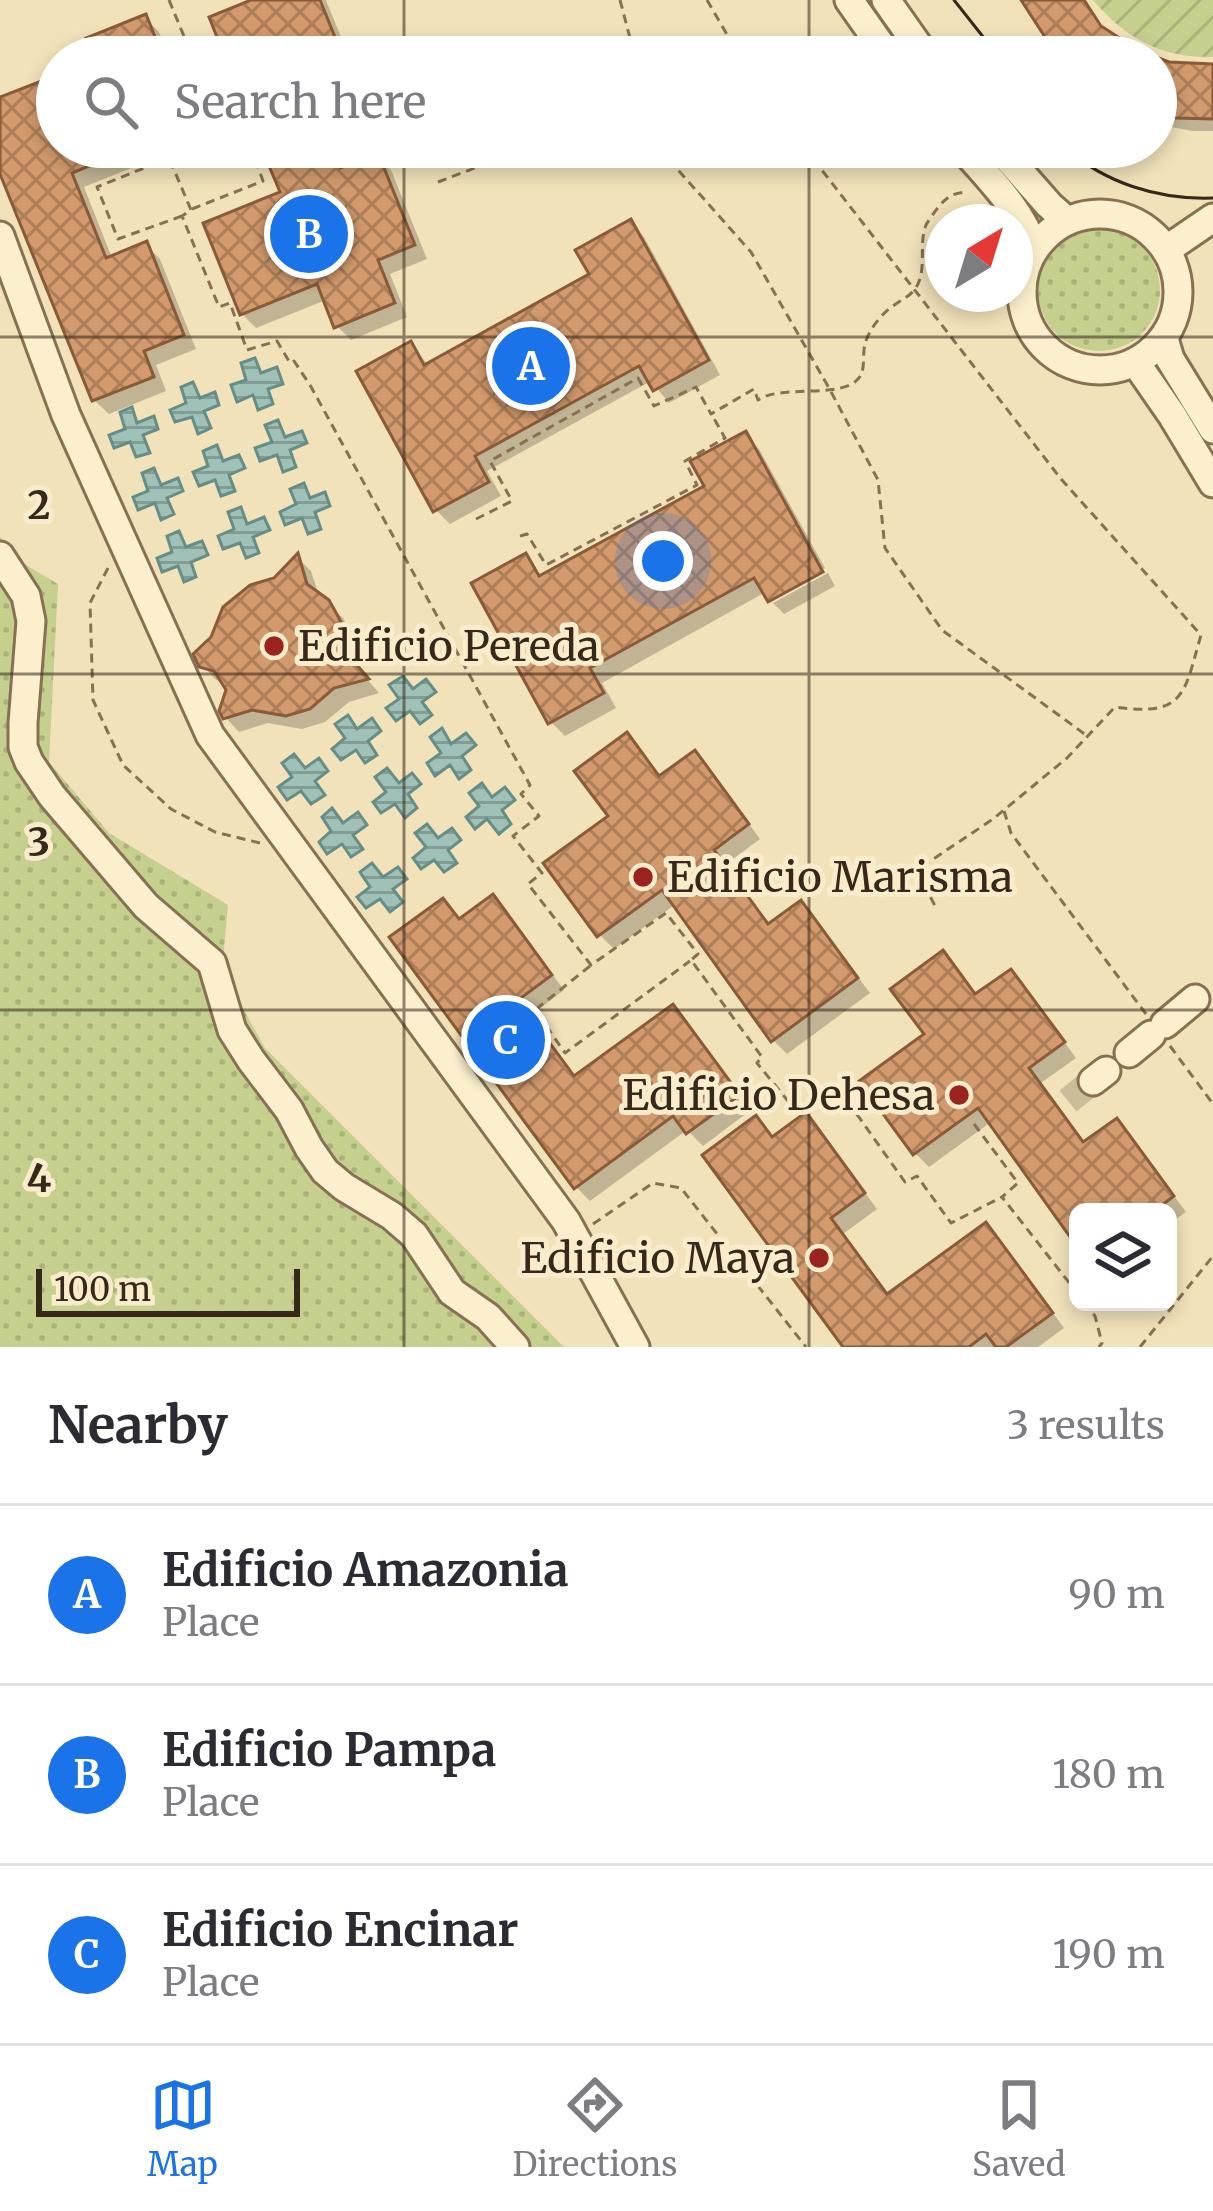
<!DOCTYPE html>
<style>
body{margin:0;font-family:Merriweather,serif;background:#f2f2f3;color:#2b2b33}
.controls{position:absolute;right:36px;bottom:36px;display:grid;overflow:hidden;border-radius:18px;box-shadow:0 6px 18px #0003}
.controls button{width:108px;height:108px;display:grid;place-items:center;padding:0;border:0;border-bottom:3px solid #e1e1e2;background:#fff;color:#2b2b33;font:60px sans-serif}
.compass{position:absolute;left:925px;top:204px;width:108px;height:108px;border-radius:50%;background:#fff;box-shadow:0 6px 18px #0003;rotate:38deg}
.scale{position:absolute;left:36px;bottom:30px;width:264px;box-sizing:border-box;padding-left:12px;border:6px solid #36281a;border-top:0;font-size:33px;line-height:42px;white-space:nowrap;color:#36281a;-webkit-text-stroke:9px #f8ecca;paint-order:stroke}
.you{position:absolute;left:663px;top:561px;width:42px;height:42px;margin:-30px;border:9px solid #fff;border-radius:50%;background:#1a73e8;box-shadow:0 0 0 18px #1a73e833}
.badge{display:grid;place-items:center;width:78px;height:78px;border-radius:50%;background:#1a73e8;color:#fff;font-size:39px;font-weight:700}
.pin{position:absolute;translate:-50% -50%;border:6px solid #fff;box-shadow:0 3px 12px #0006}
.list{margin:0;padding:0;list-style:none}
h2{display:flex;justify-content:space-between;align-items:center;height:156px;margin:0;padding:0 48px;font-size:51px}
h2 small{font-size:39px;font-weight:400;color:#7c7c81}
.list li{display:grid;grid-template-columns:78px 1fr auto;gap:36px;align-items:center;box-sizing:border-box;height:180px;padding:0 48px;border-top:3px solid #e1e1e2}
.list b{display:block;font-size:45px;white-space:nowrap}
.list p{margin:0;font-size:39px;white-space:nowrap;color:#7c7c81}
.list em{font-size:39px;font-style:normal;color:#7c7c81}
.icon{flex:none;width:66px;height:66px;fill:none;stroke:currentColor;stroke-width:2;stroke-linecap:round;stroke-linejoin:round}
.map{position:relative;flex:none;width:1213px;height:1347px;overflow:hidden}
.search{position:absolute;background:#fff;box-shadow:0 6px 18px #0003;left:36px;right:36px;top:36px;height:132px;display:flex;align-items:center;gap:30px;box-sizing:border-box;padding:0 42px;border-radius:66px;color:#7c7c81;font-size:45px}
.sheet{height:696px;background:#fff}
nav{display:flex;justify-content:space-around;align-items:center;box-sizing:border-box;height:168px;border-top:3px solid #e1e1e2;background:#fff;font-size:33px;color:#7c7c81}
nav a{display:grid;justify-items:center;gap:6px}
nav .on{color:#1a73e8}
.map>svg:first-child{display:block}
</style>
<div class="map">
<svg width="1213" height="1347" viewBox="0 0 1213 1347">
<defs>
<pattern id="grass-dots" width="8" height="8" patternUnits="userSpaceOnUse" patternTransform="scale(3)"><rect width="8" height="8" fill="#c5cf8e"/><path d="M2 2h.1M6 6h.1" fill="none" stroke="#aab27a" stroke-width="1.8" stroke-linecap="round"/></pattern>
<pattern id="garden-furrows" width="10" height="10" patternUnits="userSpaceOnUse" patternTransform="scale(3)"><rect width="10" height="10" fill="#c5cf8e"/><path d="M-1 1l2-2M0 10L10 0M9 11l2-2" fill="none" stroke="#aab27a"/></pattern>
<pattern id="water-rules" width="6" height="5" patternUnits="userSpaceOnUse" patternTransform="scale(3)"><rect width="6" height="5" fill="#9fc1b8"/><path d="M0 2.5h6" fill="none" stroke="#829d95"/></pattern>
<pattern id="building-cross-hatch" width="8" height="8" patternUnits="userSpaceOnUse" patternTransform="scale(3)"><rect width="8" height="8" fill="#d29a6d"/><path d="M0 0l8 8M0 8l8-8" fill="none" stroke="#ab7e59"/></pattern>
</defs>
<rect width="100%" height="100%" fill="#f1e2ba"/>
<g fill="url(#grass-dots)">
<circle cx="1099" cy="290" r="61"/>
<polygon points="0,537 21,562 58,584 49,762 109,833 228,905 222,971 265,1048 564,1347 0,1347"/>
</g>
<path fill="url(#garden-furrows)" d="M1093,0H1213V57C1160,58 1127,39 1093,0Z"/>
<g fill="url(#water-rules)" stroke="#668e86" stroke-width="3">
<polygon points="255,358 261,373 277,367 283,384 268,389 273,404 258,410 253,395 237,402 231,385 246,380 241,363"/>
<polygon points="193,382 200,398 215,392 219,405 204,411 211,428 198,434 192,417 175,422 170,410 186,403 181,387"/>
<polygon points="132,407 137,423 154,416 158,429 143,435 150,453 136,457 130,442 114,448 109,435 125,429 120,412"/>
<polygon points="278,420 285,437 302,431 307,443 290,450 296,467 283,472 277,455 260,461 255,448 272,442 265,425"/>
<polygon points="217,445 223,461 239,455 245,468 229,475 235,491 221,496 215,480 199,486 193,472 208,466 203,451"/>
<polygon points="154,468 161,485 178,478 183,491 167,498 174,514 161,520 155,503 138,510 133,497 148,491 142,473"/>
<polygon points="304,483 310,498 325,492 330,506 315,512 321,529 308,534 302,518 285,525 280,512 296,504 290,489"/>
<polygon points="241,507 247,524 264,517 270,530 253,537 259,553 246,558 240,543 223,549 218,536 234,529 228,512"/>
<polygon points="179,531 186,547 202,541 208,555 191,562 196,577 184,582 178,566 162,572 157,558 172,552 167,536"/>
<polygon points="403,676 413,689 426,679 436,692 422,702 432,715 420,724 410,711 396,721 386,708 399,699 389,685"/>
<polygon points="348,715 357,729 372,718 381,731 368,741 377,755 365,763 356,750 341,760 332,749 345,738 335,724"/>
<polygon points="442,728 451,744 466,733 476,745 462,756 471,770 459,779 450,765 435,776 427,763 441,753 430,737"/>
<polygon points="294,754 305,768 319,758 328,771 315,781 325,795 311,804 301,791 287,800 278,787 292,777 282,763"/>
<polygon points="387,768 399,783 412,773 421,784 408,794 417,808 405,818 395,804 381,813 373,802 386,792 375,777"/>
<polygon points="482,783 492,797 505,787 515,800 502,810 511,824 499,834 487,819 475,829 466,817 479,806 469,793"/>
<polygon points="332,808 343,823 358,812 367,825 353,835 363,849 351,857 342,844 327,854 319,842 331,831 322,817"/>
<polygon points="427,824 438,838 452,828 461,840 448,850 457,863 444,872 434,860 421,869 413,858 426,847 415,833"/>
<polygon points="372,863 383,877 398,867 407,879 393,889 403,902 390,912 380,899 366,908 357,897 370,887 360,872"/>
</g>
<g fill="#0003">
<polygon points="259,0 326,0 349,57 228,57"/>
<polygon points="145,18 159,32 169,57 96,57"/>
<polygon points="1156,60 1168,65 1213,65 1213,131 1192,131 1156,124"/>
<polygon points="57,78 57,147 184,147 84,187 112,258 146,245 160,259 196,349 156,365 166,391 109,414 94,400 0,166 0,100"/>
<polygon points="265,147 338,147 347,168 377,156 391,170 427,259 390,274 407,317 351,340 337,326 326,300 256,328 242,314 284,194"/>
<polygon points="630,223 644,237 720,375 669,403 651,381 487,471 501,496 450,524 436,510 411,345 429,366 593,276"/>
<polygon points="745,435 759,449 825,568 770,598 766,592 602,683 616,708 565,736 551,722 525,556 543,577 708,487"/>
<polygon points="298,558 311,571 319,596 343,618 358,645 361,672 379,693 349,702 325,722 302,729 268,723 239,732 225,717 229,690 224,682 216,680 202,665"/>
<polygon points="828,573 835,586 784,614 773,603"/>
<polygon points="627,736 662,778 695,754 708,768 760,839 725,865 770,926 801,904 814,918 870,993 787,1054 773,1040 676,904 614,949 600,935 612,817"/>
<polygon points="492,898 506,912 564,990 530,1016 576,1079 673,1008 686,1022 751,1110 703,1146 687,1130 590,1201 576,1187 443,902 461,921"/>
<polygon points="943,954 977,996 1010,972 1024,986 1076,1058 1041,1083 1085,1144 1116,1122 1130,1136 1186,1212 1168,1225 1168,1212 1078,1212 1078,1243 991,1122 929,1167 915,1153 928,1035"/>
<polygon points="806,1116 819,1130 877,1209 843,1234 889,1296 986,1226 1000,1240 1064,1328 1038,1347 847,1347 756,1119 774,1139"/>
</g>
<g fill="url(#building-cross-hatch)" stroke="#895b38" stroke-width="3">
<polygon points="251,0 320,0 343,57 225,57 209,17"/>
<polygon points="1021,0 1084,0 1101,26 1149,57 1058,57"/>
<polygon points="146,14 163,57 93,57 86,38"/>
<polygon points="1156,57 1169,62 1213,64 1213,119 1176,118 1156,114"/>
<polygon points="57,75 57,147 134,147 72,173 106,258 147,241 184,335 144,351 154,377 92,401 0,174 0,97"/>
<polygon points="261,147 332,147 340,168 378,153 415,245 378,260 395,303 334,328 317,284 240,315 203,223 280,192"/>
<polygon points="631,219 709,360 653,391 639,366 475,456 489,482 433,512 356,371 411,341 424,365 589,274 575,250"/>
<polygon points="746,431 823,572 768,602 754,578 590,668 604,693 548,724 471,583 526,553 539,576 704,486 690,461"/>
<polygon points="298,553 307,584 329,600 345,629 348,655 369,679 334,688 310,709 286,716 252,710 223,719 219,711 226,690 214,671 199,667 193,654 211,637 223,607 250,585 274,578"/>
<polygon points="627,732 659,776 695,750 749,824 714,850 768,924 801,900 858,978 771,1042 662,890 597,937 543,863 608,816 574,771"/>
<polygon points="493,894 552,975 518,1000 574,1076 673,1004 740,1095 686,1134 673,1116 574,1189 389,937 443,898 459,919"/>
<polygon points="943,950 975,994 1011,969 1065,1042 1029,1068 1083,1142 1117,1118 1174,1196 1153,1212 1078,1212 1078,1248 978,1108 913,1155 859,1081 924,1034 890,989"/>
<polygon points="806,1112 865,1193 831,1218 887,1294 986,1222 1053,1313 1006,1347 996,1347 986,1334 969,1347 843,1347 702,1155 756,1115 772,1137"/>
</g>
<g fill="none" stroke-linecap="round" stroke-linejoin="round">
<polyline stroke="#ccbd9a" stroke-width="27" stroke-dasharray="27 14" stroke-linecap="butt" points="1068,1101 1093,1081"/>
<g stroke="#887153" stroke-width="33">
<g id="minor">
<polyline points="849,0 889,57"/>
<polyline points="886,0 926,57"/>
<path d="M962,147C989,179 1020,208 1034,248"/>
<polyline points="998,147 1049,205 1066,220"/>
<circle cx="1100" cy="292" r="78"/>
<polyline points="0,236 66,415 210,735 566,1221 635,1347"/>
<polyline points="1166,250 1213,218"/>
<polyline points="1164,339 1170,359 1213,429"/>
<polyline points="1136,363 1172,415 1213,483"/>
<polyline points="0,556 26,596 31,621 23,723 23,747 29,762 52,796 146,906 212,963 232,1030 251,1060 289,1110 309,1148 325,1171 344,1187 392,1216 414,1235 452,1292 488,1317 515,1347"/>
<polyline points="1165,1024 1195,999"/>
<polyline points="1129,1053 1151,1035"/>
<polyline points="1093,1081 1106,1071"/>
</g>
</g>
<g stroke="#887153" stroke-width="3" stroke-dasharray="9 6" stroke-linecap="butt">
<polyline points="169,0 188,46 204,43 209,57"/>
<polyline points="620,0 635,57"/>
<polyline points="707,0 740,57"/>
<polyline points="661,147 663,153 751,252 829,388 878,480 885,548 942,630 1086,735"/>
<path d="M804,147L1061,479L1201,635C1184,693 1186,717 1115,707L1067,758L993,819L917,870L937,910"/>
<polyline points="170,160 191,210 182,216 219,307 230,303 247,350 277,341 290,363 294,361 310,385 530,785 521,794 539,816 513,836 542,873 528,884 591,965 666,913 698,954 691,960 762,1057 757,1063 797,1112 836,1085 905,1182 917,1176 951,1223 1002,1197"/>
<polyline points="438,182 530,147"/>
<polyline points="192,209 263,181 251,147"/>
<polyline points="182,216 118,239 97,187 196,147"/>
<path d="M476,519L512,501L490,461L638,378L654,406L696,387L711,414L754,389L758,400C779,386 825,396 850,385C869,376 861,359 865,344C868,331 882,313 893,306C901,300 909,297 915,289C928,271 918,245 926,225C927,223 935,211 937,209C946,197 952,193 968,192"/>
<polyline points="520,536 527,534 546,565 697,485 685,461 725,438 712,415"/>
<polyline points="108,568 90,603 93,700 123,765 171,809 215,832 260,843"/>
<polyline points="1004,811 1011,833 1146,1014"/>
<polyline points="590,966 535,1010 565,1053 690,961"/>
<polyline points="1170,1046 1213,1104"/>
<polyline points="974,1124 1018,1183 1002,1197 1078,1294"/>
<polyline points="593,1224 653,1183 681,1188 806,1347"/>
<polyline points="1084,1302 1095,1316 1102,1343 1099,1347"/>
<polyline points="1140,1347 1213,1256"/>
</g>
<use href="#minor" stroke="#fbefcd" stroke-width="27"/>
<g stroke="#36281a" stroke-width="3">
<polyline points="954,0 999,57"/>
<path d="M1064,147C1105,183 1158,200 1213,198"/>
</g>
</g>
<path fill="none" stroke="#36281a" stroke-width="3" stroke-opacity="0.55" d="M404,0V57M809,0V57M404,147V1347M809,147V1347M0,337H1213M0,674H1213M0,1010H1213"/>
<g fill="#9b231f" stroke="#f8ecca" stroke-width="4.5">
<circle cx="274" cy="646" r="12"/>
<circle cx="643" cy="877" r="12"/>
<circle cx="959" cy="1095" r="12"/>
<circle cx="819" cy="1258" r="12"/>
</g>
<g text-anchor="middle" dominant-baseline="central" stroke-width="10" stroke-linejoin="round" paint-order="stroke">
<g font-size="42" fill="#36281a" stroke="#f8ecca" text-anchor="start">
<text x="298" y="646">Edificio Pereda</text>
<text x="667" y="877">Edificio Marisma</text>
<text x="935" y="1095" text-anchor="end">Edificio Dehesa</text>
<text x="795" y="1258" text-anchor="end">Edificio Maya</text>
</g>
</g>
<g font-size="39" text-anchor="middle" font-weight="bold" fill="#36281a" stroke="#f8ecca" stroke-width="10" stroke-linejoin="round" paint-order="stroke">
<text x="39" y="519">2</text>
<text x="39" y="856">3</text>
<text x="39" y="1192">4</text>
</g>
</svg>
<div class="controls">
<button><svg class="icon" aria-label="layers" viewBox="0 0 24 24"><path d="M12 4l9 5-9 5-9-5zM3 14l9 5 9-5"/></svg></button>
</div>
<svg class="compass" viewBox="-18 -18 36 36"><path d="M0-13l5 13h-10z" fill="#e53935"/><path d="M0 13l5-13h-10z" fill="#7c7c81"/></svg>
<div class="scale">100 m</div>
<div class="you"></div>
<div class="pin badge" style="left:531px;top:366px">A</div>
<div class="pin badge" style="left:309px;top:234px">B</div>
<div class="pin badge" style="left:506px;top:1040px">C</div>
<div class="search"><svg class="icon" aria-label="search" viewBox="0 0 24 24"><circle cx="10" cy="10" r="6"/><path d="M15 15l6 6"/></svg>Search here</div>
</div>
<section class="sheet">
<h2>Nearby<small>3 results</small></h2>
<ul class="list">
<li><span class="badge">A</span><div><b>Edificio Amazonia</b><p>Place</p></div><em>90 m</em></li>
<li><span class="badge">B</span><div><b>Edificio Pampa</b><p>Place</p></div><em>180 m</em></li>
<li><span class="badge">C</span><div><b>Edificio Encinar</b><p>Place</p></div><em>190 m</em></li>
</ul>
</section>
<nav>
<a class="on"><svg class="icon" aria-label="map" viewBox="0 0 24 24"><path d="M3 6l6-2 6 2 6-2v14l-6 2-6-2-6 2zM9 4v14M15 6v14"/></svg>Map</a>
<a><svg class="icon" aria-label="directions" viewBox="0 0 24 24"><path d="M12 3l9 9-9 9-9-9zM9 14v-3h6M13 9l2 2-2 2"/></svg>Directions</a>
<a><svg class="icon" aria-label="saved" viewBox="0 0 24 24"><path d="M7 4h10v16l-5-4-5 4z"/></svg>Saved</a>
</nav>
